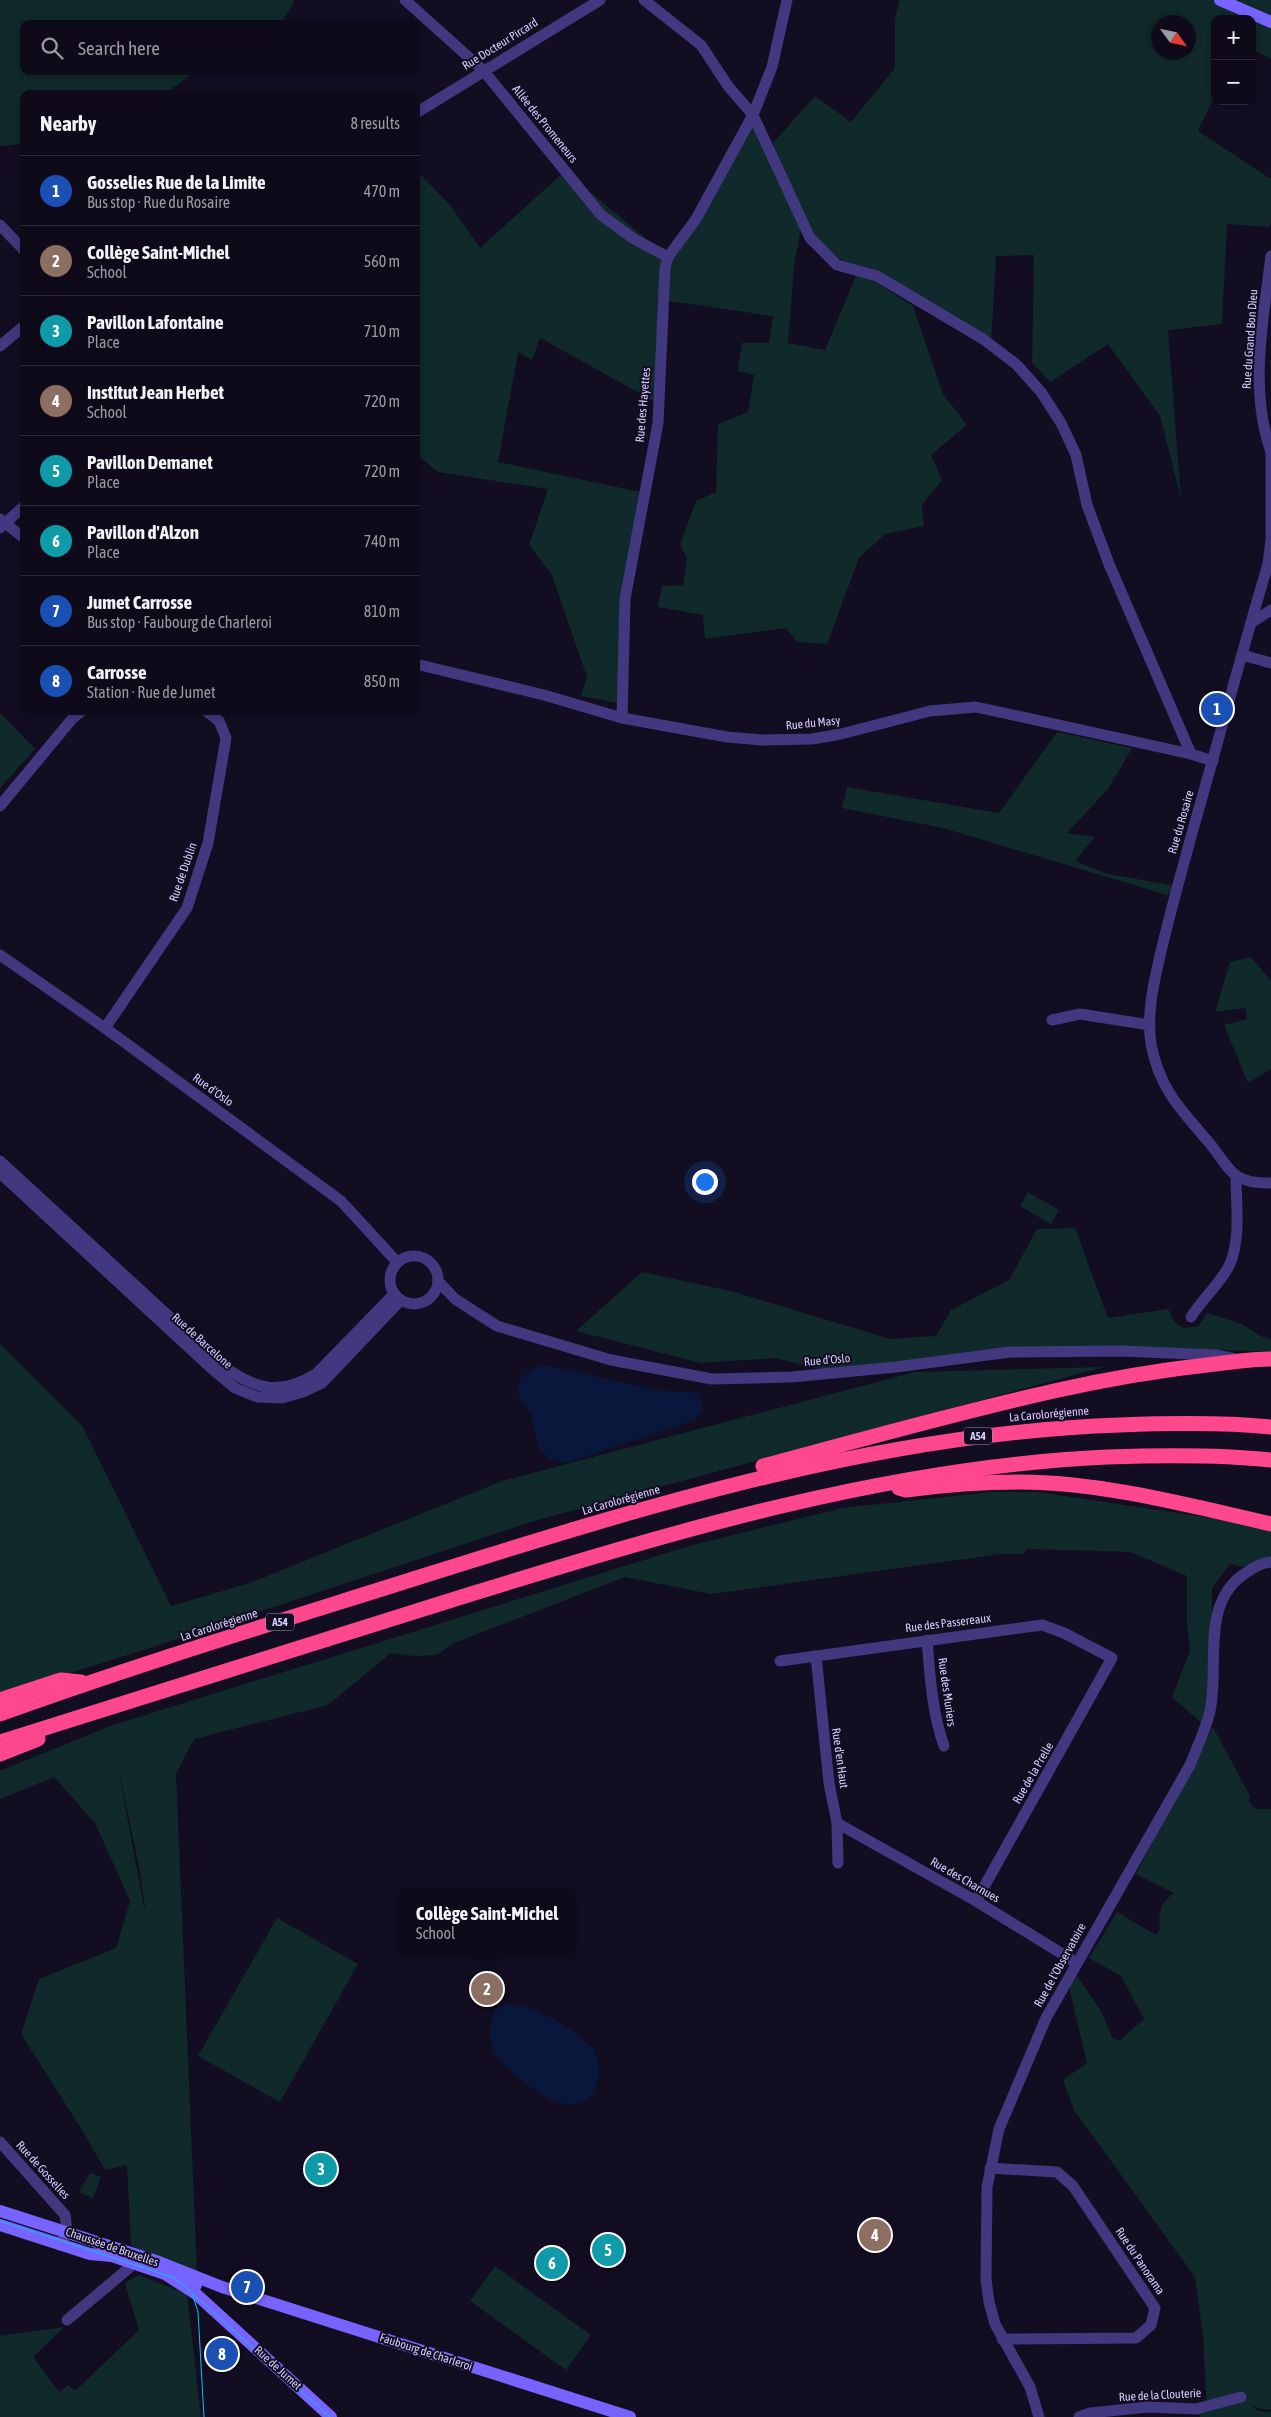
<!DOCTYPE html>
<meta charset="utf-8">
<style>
body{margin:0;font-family:"Asap Condensed",sans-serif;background:#171322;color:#f1f3f6}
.controls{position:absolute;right:15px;top:15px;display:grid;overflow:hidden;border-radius:10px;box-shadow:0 2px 8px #0003}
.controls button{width:45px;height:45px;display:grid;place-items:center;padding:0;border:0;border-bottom:1px solid #2e2b38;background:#0e0a19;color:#f1f3f6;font:25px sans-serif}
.compass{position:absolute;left:1151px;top:15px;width:45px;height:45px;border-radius:50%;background:#0e0a19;box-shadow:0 2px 8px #0003;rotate:123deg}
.you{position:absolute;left:704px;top:1181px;width:18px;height:18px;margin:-12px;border:4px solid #fff;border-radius:50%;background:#1a73e8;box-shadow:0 0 0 8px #1a73e833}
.badge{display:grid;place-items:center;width:32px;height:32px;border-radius:50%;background:#00c6f7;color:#fff;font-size:16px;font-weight:700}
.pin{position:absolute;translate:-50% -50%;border:2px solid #fff;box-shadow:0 1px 5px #0006}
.popup{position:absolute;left:398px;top:1889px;width:178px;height:65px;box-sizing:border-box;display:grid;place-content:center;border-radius:10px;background:#0e0a19;filter:drop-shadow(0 1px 4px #0005);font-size:16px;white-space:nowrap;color:#9b9aa2}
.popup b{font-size:19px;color:#f1f3f6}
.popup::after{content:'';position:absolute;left:50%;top:100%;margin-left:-10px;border:10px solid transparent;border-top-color:#0e0a19}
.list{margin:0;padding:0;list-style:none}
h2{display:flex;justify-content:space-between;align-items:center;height:65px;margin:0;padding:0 20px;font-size:21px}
h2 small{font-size:16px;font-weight:400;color:#9b9aa2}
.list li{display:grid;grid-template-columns:32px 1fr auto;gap:15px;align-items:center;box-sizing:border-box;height:70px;padding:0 20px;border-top:1px solid #2e2b38}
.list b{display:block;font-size:19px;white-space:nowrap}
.list p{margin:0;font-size:16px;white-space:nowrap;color:#9b9aa2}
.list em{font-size:16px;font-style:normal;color:#9b9aa2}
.icon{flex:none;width:28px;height:28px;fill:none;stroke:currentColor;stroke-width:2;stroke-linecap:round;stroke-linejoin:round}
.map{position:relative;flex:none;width:1271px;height:2417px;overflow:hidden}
.search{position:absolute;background:#0e0a19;box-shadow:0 2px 8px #0003;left:20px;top:20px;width:400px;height:55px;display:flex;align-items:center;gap:12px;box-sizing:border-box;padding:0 18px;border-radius:10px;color:#9b9aa2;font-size:19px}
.panel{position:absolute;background:#0e0a19;box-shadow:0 2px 8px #0003;left:20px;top:90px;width:400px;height:625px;border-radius:10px}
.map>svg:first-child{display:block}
</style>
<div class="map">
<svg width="1271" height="2417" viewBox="0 0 1271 2417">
<rect width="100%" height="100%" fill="#120d21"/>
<g fill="#10292a" fill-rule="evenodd">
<polygon points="0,0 295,0 281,24 24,24 24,71 196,71 165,94 24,94 24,144 0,146"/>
<path d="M899,0H1271V59L1252,49V19H1215V96L1198,131L1271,179V222L1269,227L1227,224L1222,324L1168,330L1181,499L1160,416L1108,344L1050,382L1032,363L1034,255L996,256L991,345L862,273L913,306L943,394L967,425L931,455L942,480L922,505L924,526L885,534L859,558L827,644L797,642L786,628L705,639L703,615L658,607L662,586L683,585L687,558L680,545L696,501L716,492L718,424L748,412L754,375L738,371L742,343H769L773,316L669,301L667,282L659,404L540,338L532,360L518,352L498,462L645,493L625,609L623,704L581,696L587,677L552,575L529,545L548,489L438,472L416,454V170L450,205L480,248L565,171L668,257L753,115L777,165L773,143L815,96L851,122L895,68V20ZM1158,22H1188V52H1158ZM802,222L810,238L858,271L825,350L788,343L794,266Z"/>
<polygon points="0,713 35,749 0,788"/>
<polygon points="1057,732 1132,748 1109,788 1067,833 1095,837 1075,861 1108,874 1177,886 1167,895 943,828 842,808 847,787 999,813"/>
<polygon points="1251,957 1271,981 1271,1069 1248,1083 1224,1025 1247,1019 1245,1008 1215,1012 1230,962"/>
<polygon points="1028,1192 1059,1210 1051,1224 1020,1206"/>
<polygon points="1075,1228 1108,1318 1168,1309 1174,1321 1183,1328 1198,1326 1207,1313 1242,1324 1260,1336 1271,1339 1271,1352 1165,1348 820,1369 775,1358 701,1363 576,1331 642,1272 731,1291 890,1339 936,1336 951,1310 1009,1280 1037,1229"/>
<polygon points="0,1344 83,1427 171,1606 250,1583 502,1481 915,1372 1104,1367 534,1521 150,1648 0,1695"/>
<path d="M991,1492H1038L1271,1527V1562L1243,1567L1230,1564L1212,1588V1675L1205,1726L1172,1697L1190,1651L1187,1623V1576L1130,1552L1027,1549L1024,1554H1001L711,1594L625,1577L454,1643L436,1655L415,1656L391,1653L328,1705L194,1739L176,1774L197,2273L192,2276L131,2245L127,2165L105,2170L82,2130L21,2034L39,1979L116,1948L130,1901L95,1823L54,1777L0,1799V1771L110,1726L689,1546L842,1508ZM118,1768L139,1866L145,1907H144Z"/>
<path d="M1213,1727L1250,1796L1249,1802L1256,1809H1271V2410L1257,2408L1250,2404L1258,2411L1271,2412V2417H1200L1196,2409L1207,2406L1203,2336L1195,2277L1074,2110L1063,2080L1087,2063L1069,1987L1077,1976L1101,2011L1112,2037L1119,2041L1144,2019L1121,1976L1089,1958L1117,1912L1156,1935L1160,1929C1158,1912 1160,1903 1174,1893L1136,1874Z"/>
<polygon points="277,1918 358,1964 280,2102 198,2056"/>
<polygon points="90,2173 101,2177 93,2198 79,2192"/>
<polygon points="495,2266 591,2335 566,2370 470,2301"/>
<polygon points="139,2275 187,2294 201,2417 0,2417 0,2336 64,2327 33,2357 59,2392 68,2385 75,2391 139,2330 125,2283"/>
</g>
<g fill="#09173d">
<polygon points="545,1365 660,1391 698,1393 704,1409 695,1420 566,1463 549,1459 537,1445 532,1416 518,1394 520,1379 531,1370"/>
<path d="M505,2004C528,2003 558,2019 575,2033C583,2038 593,2046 596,2055C603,2076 596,2103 572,2104C549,2106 502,2069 493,2048C487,2036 490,2023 494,2011Z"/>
</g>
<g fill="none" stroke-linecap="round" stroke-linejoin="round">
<g stroke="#413880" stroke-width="11">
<polyline points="405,0 483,70 601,215 634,239 668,257"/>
<polyline points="787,0 772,67 753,115 810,238 837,265 877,276 983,339 1017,365 1041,392 1061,423 1076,455 1087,505 1109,564 1191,754"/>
<polyline points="416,113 600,0"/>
<polyline points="0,225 24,250"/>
<polyline points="0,346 24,326"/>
<path d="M1271,452V540L1268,564C1242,651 1219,739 1194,826C1183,866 1172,906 1162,947C1155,978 1146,1011 1151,1044C1159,1087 1179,1108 1207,1140C1230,1167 1229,1184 1271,1183"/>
<path d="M1271,452C1249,391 1263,320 1271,256"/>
<polyline points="0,519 24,538"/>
<polyline points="0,528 24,506"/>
<polyline points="1251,623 1271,610"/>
<polyline points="1242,655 1271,663"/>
<polyline points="416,664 544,695 622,718 727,737 763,740 812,739 841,734 930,711 976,707 1191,754 1213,761"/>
<polyline points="622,718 625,599 658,423 665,268 668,257 696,219 753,115 728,86 701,45 644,0"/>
<polyline points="0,806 72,719 82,711"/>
<polyline points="0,955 105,1028 341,1201 397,1262"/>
<polyline points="1052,1020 1080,1014 1150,1025"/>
<polyline points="105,1028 187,908 208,843 226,738 219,721 206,711"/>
<path d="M0,1161L223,1366C256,1390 280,1396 316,1374L394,1294"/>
<polyline points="0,1173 211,1368 235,1388 257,1397 282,1398 303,1392 322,1383 401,1300"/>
<circle cx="414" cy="1280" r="24"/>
<polyline points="438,1281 455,1299 497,1326 611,1360 712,1379 792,1377 896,1367 1010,1352 1122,1351 1216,1355 1235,1359"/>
<path d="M1191,1317C1202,1299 1221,1283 1230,1264C1241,1237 1236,1204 1236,1176"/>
<path d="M927,1640C930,1676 932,1712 944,1746"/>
<polyline points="816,1656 829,1783 837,1823 838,1863"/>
<polyline points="780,1661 1042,1625 1064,1633 1112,1658 976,1901"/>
<polyline points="837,1823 976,1901 1077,1963"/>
<polyline points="0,2142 65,2215 67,2231 60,2245"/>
<polyline points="990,2168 1057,2172 1073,2186 1155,2308 1151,2325 1136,2338 1002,2339"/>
<polyline points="67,2320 129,2268 135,2256"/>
<path d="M1039,2417L1030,2387L995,2324L989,2302L986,2279L987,2187L999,2129L1046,2018L1190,1765C1197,1747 1206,1729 1210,1711C1220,1664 1199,1602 1247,1572C1255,1567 1261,1563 1271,1562"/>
<polyline points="1079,2417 1090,2413 1148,2407 1196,2409 1241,2397"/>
</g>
<g stroke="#7763ff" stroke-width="12">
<polyline points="1220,0 1271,22"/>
<polyline points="0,2211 159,2262 222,2287 630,2417"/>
<polyline points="0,2225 90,2254 112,2256 165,2274 196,2294 331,2417"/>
<polyline points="175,2278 196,2285"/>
</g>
<g stroke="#ff478d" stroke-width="15">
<path d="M763,1466C860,1440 956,1413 1054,1391C1107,1379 1160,1370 1215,1364C1234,1362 1251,1359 1271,1359"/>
<path d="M899,1488L906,1490C944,1485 982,1482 1020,1482C1101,1482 1192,1506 1271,1524"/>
<polyline points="0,1700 61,1680 81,1682"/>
<path d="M0,1714C141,1663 284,1620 426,1575C652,1504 881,1433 1120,1425C1170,1423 1221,1422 1271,1427"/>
<path d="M0,1742C157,1693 314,1643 471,1594C679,1530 888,1467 1107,1457C1161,1455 1217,1454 1271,1460"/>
<polyline points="0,1754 38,1739"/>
</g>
<g stroke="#00c6f7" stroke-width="1">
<polyline points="0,2221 175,2278 330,2417"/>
<polyline points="192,2293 198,2312 204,2417"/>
</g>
</g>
<g text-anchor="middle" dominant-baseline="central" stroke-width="4" stroke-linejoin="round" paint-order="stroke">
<g fill="#120d21" stroke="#9c93bc" stroke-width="1">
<rect x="964" y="1427.5" width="28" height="17" rx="4"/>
<rect x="266" y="1613.5" width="28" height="17" rx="4"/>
</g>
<g font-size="11" font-weight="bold" fill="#d7ccff">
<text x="978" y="1436">A54</text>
<text x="280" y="1622">A54</text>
</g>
<g font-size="12" fill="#d7ccff" stroke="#120d21">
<text transform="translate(500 44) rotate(-32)">Rue Docteur Pircard</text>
<text transform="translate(545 124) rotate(51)">Allée des Promeneurs</text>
<text transform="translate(1250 339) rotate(-86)">Rue du Grand Bon Dieu</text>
<text transform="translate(643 405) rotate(-85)">Rue des Hayettes</text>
<text transform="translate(813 723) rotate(-6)">Rue du Masy</text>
<text transform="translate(1181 822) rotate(-74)">Rue du Rosaire</text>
<text transform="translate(183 872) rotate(-71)">Rue de Dublin</text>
<text transform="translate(213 1090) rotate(36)">Rue d'Oslo</text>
<text transform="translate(202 1341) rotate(42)">Rue de Barcelone</text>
<text transform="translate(827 1360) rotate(-5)">Rue d'Oslo</text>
<text transform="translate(1049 1414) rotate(-5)">La Carolorégienne</text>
<text transform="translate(621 1500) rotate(-16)">La Carolorégienne</text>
<text transform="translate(948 1623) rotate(-7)">Rue des Passereaux</text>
<text transform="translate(219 1625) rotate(-18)">La Carolorégienne</text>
<text transform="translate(947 1692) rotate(82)">Rue des Muriers</text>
<text transform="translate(840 1758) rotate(82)">Rue d'en Haut</text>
<text transform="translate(1033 1773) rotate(-60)">Rue de la Prelle</text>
<text transform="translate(965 1880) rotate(30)">Rue des Charnues</text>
<text transform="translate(1060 1965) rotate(-61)">Rue de l'Observatoire</text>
<text transform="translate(43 2170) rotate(48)">Rue de Gosselies</text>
<text transform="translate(112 2247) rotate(19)">Chaussée de Bruxelles</text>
<text transform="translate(1140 2261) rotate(56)">Rue du Panorama</text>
<text transform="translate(426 2352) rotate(18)">Faubourg de Charleroi</text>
<text transform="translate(278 2368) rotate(42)">Rue de Jumet</text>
<text transform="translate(1160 2395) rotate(-3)">Rue de la Clouterie</text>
</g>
</g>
</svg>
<div class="controls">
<button>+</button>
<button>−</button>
</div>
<svg class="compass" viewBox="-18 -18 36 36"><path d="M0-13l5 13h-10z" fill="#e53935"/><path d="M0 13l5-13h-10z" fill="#9b9aa2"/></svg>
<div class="you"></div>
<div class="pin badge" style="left:1217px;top:709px;background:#1a4fb4">1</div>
<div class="pin badge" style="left:487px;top:1989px;background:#8d6e63">2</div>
<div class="popup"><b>Collège Saint-Michel</b>School</div>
<div class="pin badge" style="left:321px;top:2169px;background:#0f9aa8">3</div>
<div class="pin badge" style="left:875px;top:2235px;background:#8d6e63">4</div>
<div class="pin badge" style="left:608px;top:2250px;background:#0f9aa8">5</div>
<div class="pin badge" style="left:552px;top:2263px;background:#0f9aa8">6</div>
<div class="pin badge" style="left:247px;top:2287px;background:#1a4fb4">7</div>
<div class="pin badge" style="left:222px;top:2354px;background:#1a4fb4">8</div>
<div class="search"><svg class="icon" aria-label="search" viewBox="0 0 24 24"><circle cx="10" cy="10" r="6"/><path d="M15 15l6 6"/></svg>Search here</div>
<section class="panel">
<h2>Nearby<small>8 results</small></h2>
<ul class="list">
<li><span class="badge" style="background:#1a4fb4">1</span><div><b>Gosselies Rue de la Limite</b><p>Bus stop · Rue du Rosaire</p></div><em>470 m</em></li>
<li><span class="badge" style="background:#8d6e63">2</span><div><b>Collège Saint-Michel</b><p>School</p></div><em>560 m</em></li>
<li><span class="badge" style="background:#0f9aa8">3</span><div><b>Pavillon Lafontaine</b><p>Place</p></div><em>710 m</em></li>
<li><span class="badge" style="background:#8d6e63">4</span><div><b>Institut Jean Herbet</b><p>School</p></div><em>720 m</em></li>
<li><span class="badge" style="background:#0f9aa8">5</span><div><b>Pavillon Demanet</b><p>Place</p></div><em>720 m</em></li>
<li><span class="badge" style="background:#0f9aa8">6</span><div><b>Pavillon d'Alzon</b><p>Place</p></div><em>740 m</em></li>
<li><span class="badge" style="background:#1a4fb4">7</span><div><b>Jumet Carrosse</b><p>Bus stop · Faubourg de Charleroi</p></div><em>810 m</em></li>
<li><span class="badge" style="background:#1a4fb4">8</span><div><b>Carrosse</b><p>Station · Rue de Jumet</p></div><em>850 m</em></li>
</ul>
</section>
</div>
